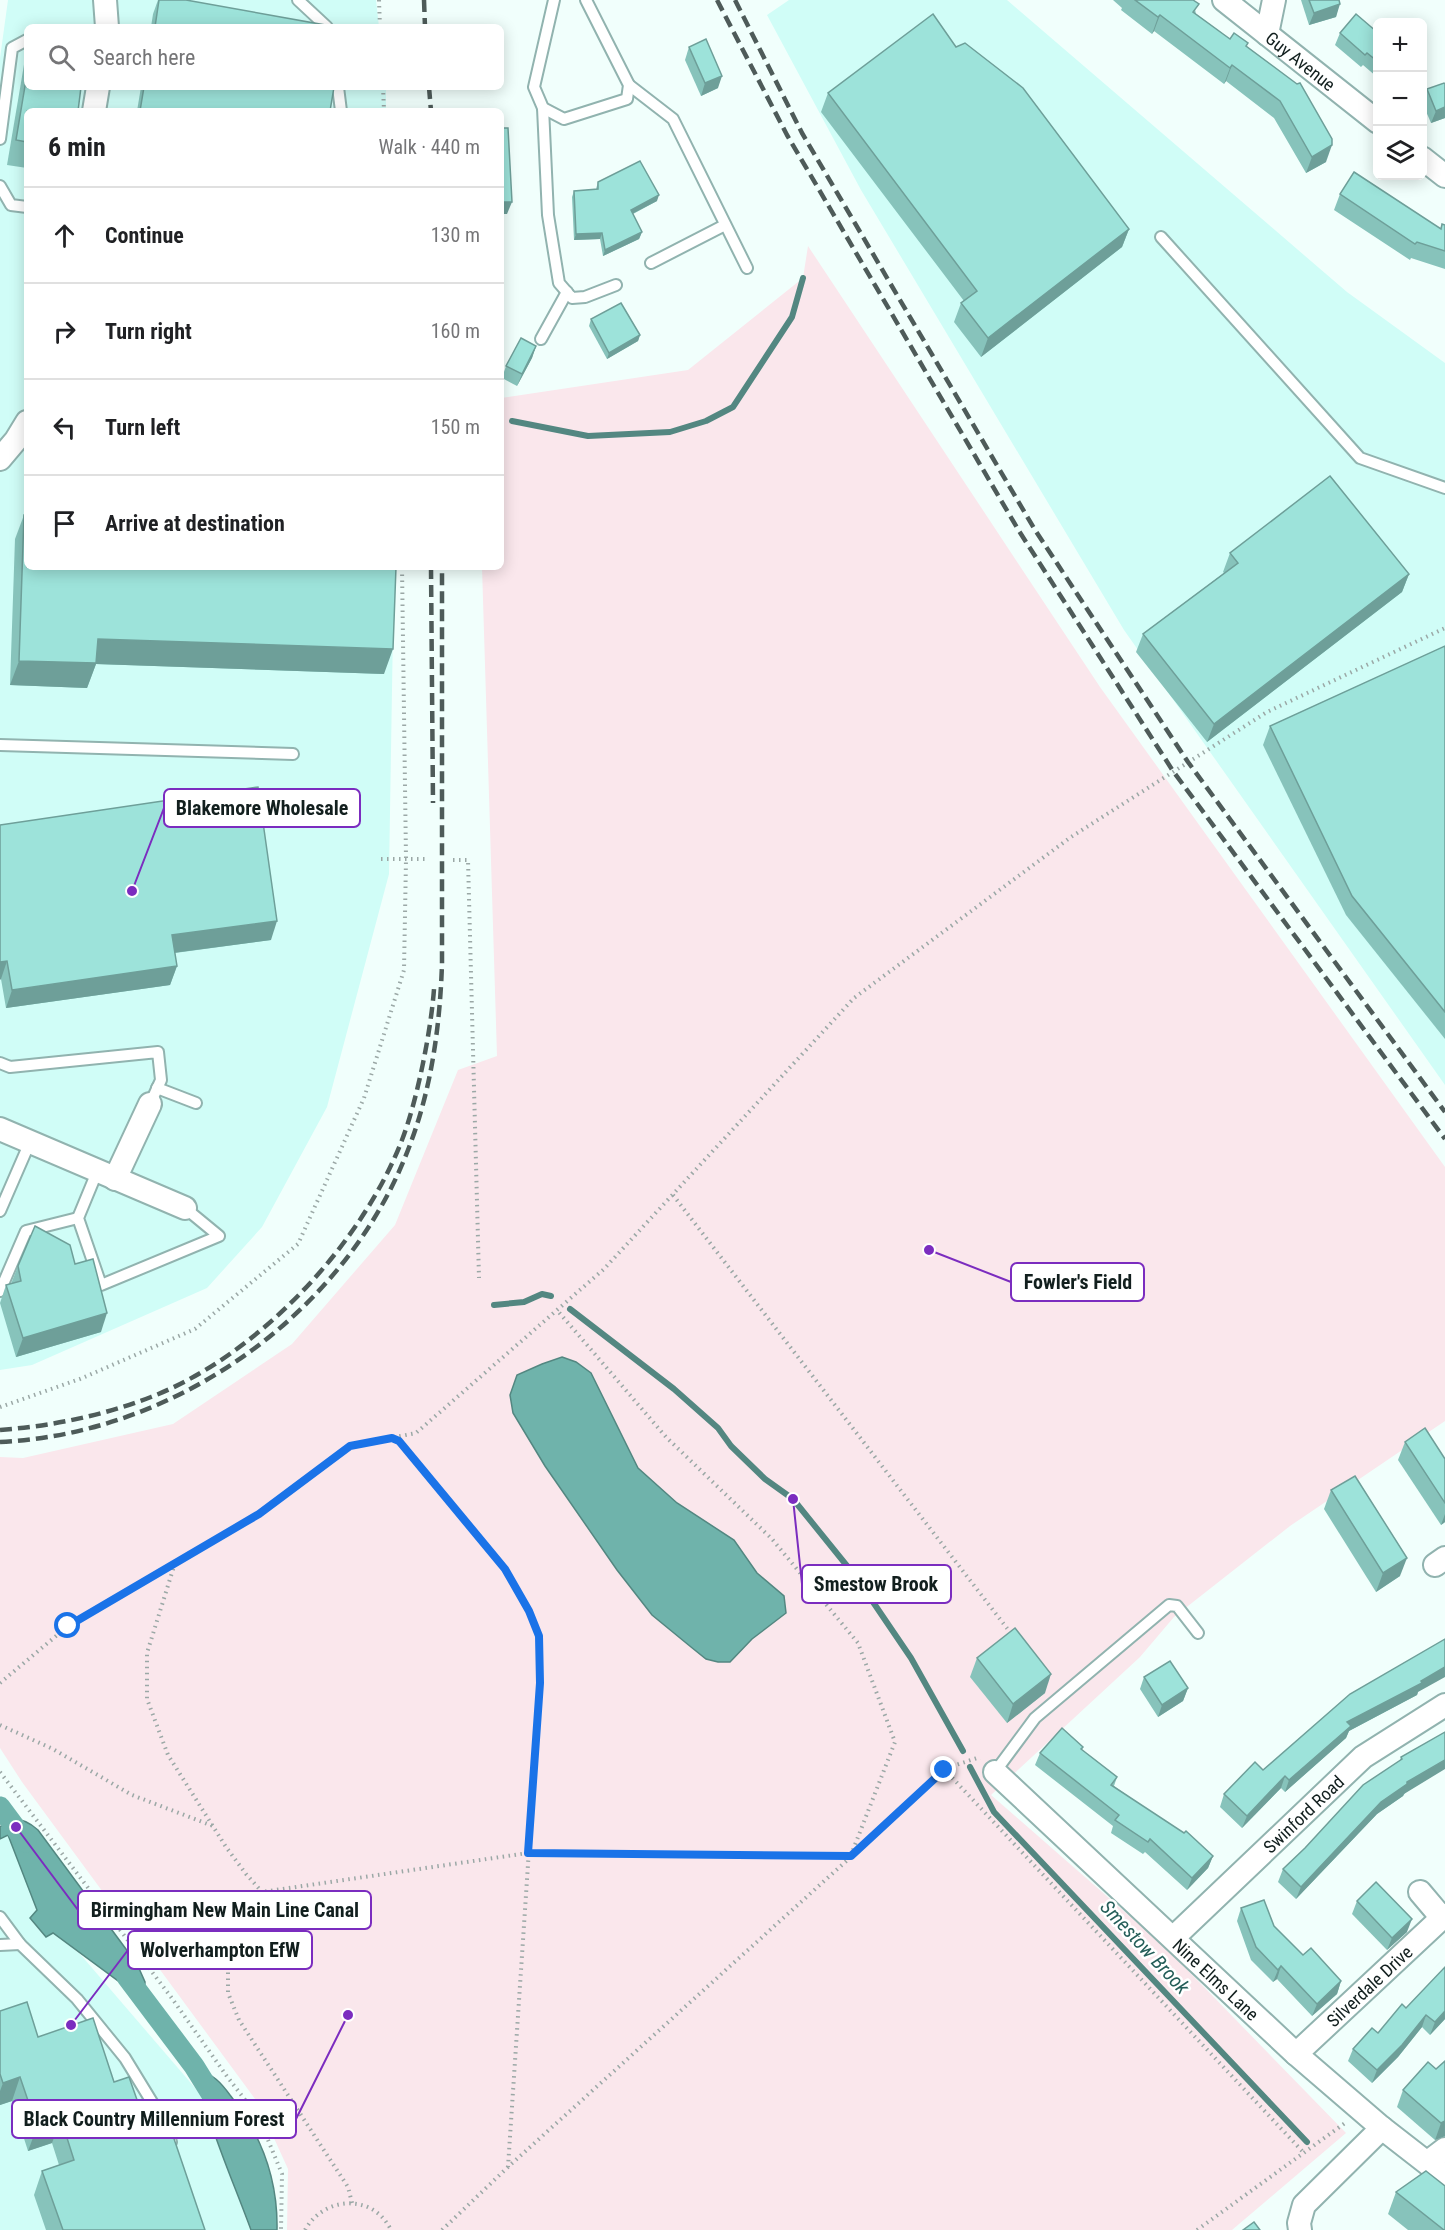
<!DOCTYPE html>
<meta charset="utf-8">
<style>
body{margin:0;font-family:"Roboto Condensed",sans-serif;background:#f2f2f2;color:#202124}
.controls{position:absolute;right:18px;top:18px;display:grid;overflow:hidden;border-radius:9px;box-shadow:0 3px 15px #0003}
.controls button{width:54px;height:54px;display:grid;place-items:center;padding:0;border:0;border-bottom:2px solid #e0e0e0;background:#fff;color:#202124;font:30px sans-serif}
.stop{position:absolute;width:18px;height:18px;margin:-14px;border:4px solid #1a73e8;border-radius:50%;background:#fff}
.stop.end{background:#1a73e8;border-color:#fff;box-shadow:0 2px 6px #0008}
.list{margin:0;padding:0;list-style:none}
h2{display:flex;justify-content:space-between;align-items:center;height:78px;margin:0;padding:0 24px;font-size:26px}
h2 small{font-size:20px;font-weight:400;color:#757577}
.list li{display:grid;grid-template-columns:39px 1fr auto;gap:18px;align-items:center;box-sizing:border-box;height:96px;padding:0 24px;border-top:2px solid #e0e0e0}
.list b{display:block;font-size:22px;white-space:nowrap}
.list em{font-size:20px;font-style:normal;color:#757577}
.icon{flex:none;width:33px;height:33px;fill:none;stroke:currentColor;stroke-width:2;stroke-linecap:round;stroke-linejoin:round}
.map{position:relative;flex:none;width:1445px;height:2230px;overflow:hidden}
.search{position:absolute;background:#fff;box-shadow:0 3px 15px #0003;left:24px;top:24px;width:480px;height:66px;display:flex;align-items:center;gap:15px;box-sizing:border-box;padding:0 21px;border-radius:9px;color:#757577;font-size:22px}
.panel{position:absolute;background:#fff;box-shadow:0 3px 15px #0003;left:24px;top:108px;width:480px;height:462px;border-radius:9px}
.map>svg:first-child{display:block}
</style>
<div class="map">
<svg width="1445" height="2230" viewBox="0 0 1445 2230">
<rect width="100%" height="100%" fill="#f1fffc"/>
<g fill="#d0fdf7">
<polygon points="8,0 376,0 379,27 27,27 27,87 386,87 386,111 27,111 27,567 394,567 389,874 327,1107 262,1227 207,1288 32,1365 0,1370 0,58"/>
<polygon points="789,0 1007,0 1347,292 1445,363 1445,1085 1124,630 861,190 767,15"/>
<polygon points="8,1834 37,1910 30,1919 45,1937 53,1933 80,1954 202,2096 250,2230 0,2230 0,1839"/>
</g>
<polygon fill="#fae7ec" points="808,246 1100,687 1445,1167 1445,1421 1290,1526 1174,1617 1140,1657 991,1795 1165,1947 1346,2133 1232,2230 287,2230 288,2169 258,2103 22,1782 0,1748 0,1457 23,1458 173,1424 292,1344 395,1225 458,1070 497,1056 482,567 501,567 501,398 688,370 803,278"/>
<g fill="#6fb3ab" stroke="#538781" stroke-width="1.5">
<polygon points="562,1357 576,1362 591,1373 638,1468 677,1503 734,1540 757,1573 784,1596 786,1613 752,1639 730,1662 718,1662 706,1659 691,1647 652,1615 617,1570 545,1466 513,1413 510,1395 517,1375 542,1364"/>
<path d="M10,1819C20,1818 30,1823 38,1830L137,1964L145,1982L144,2000L53,1933L46,1937L30,1918L37,1910L8,1835L0,1839V1827Z"/>
<path d="M197,2071C212,2072 222,2084 230,2095C261,2134 278,2180 277,2230H251C232,2178 208,2126 197,2071Z"/>
</g>
<g fill="none" stroke-linecap="round" stroke-linejoin="round">
<g stroke="#538781" stroke-width="6">
<polyline points="512,421 588,436 670,432 706,421 733,407 792,317 803,278"/>
<polyline points="494,1305 524,1302 542,1294 551,1296"/>
<polyline points="570,1309 674,1389 718,1428 731,1446 765,1479 793,1499 856,1577 911,1658 963,1751"/>
<polyline points="970,1767 994,1812 1307,2142"/>
</g>
<g stroke="#6fb3ab" stroke-width="21">
<polyline points="0,1807 26,1842"/>
<polyline points="127,1977 194,2066 212,2095"/>
</g>
<g stroke="#91b3af" stroke-width="14">
<g id="lane">
<polyline points="298,0 327,27"/>
<polyline points="554,0 534,87 543,108 564,119 627,99 629,85 586,0"/>
<polyline points="629,85 673,119 747,268"/>
<polyline points="338,87 341,111"/>
<polyline points="543,108 548,215 559,283 572,298 585,297 616,285"/>
<polyline points="0,139 12,48 27,40"/>
<polyline points="0,186 11,205 27,207"/>
<polyline points="1161,237 1360,458 1445,488"/>
<polyline points="651,263 725,225"/>
<polyline points="541,339 567,292"/>
<polyline points="0,745 293,754"/>
<polyline points="0,1063 10,1067 158,1052 161,1080 150,1104"/>
<polyline points="157,1088 196,1103"/>
<polyline points="97,1172 78,1218 101,1285 219,1236 185,1208"/>
<polyline points="0,1211 30,1142"/>
<polyline points="0,1291 26,1231 78,1218"/>
<polyline points="995,1772 1035,1718 1169,1605 1177,1606 1198,1633"/>
<polyline points="0,1917 20,1944 77,1999 125,2058 158,2112 171,2142"/>
<polyline points="0,1945 20,1944"/>
</g>
</g>
<g stroke="#91b3af" stroke-width="26">
<g id="street">
<polyline points="105,0 107,27"/>
<path id="s1" d="M1224,0L1378,122"/>
<polyline points="1267,34 1274,0"/>
<polyline points="94,111 98,87"/>
<polyline points="1422,158 1445,176"/>
<polyline points="0,459 16,440 27,422"/>
<polyline points="0,1129 185,1208"/>
<polyline points="115,1179 150,1104"/>
<polyline points="1435,1565 1445,1558"/>
<path id="s2" d="M995,1772L1296,2054L1382,2128L1445,2177"/>
<polyline points="1420,1892 1442,1918"/>
<path id="s3" d="M1173,1938L1363,1757L1445,1705"/>
<path id="s4" d="M1296,2054L1445,1915"/>
<polyline points="1428,2162 1445,2149"/>
<polyline points="1300,2230 1299,2223 1304,2205 1382,2128"/>
</g>
</g>
<g stroke="#9ba8a6" stroke-width="4" stroke-dasharray="1.5 4.5" stroke-linecap="butt">
<polyline points="379,0 380,27"/>
<polyline points="383,87 384,111"/>
<polyline points="381,859 429,859"/>
<polyline points="453,860 468,860 479,1278"/>
<polyline points="673,1195 1013,1636"/>
<polyline points="0,1407 80,1379 195,1329 298,1244 364,1098 404,970 406,859 402,567"/>
<polyline points="392,1438 399,1441 505,1569 529,1611 539,1636 540,1683 508,2167"/>
<polyline points="175,1563 147,1653 147,1699 168,1755 226,1847 246,1874 262,1892"/>
<polyline points="0,1683 68,1626 259,1514 350,1446 416,1433 604,1269 854,998 1071,837 1267,712 1445,628"/>
<polyline points="0,1725 53,1749 132,1795 213,1826"/>
<polyline points="944,1769 1304,2153"/>
<polyline points="0,1772 171,1997 226,2075 259,2118 282,2174 281,2230"/>
<polyline points="352,2203 348,2187 239,2020 228,1993 228,1952 236,1905 262,1892 528,1853 851,1855 895,1742 858,1643 772,1539 666,1437 557,1310"/>
<path d="M305,2230C324,2196 373,2193 391,2230"/>
<polyline points="442,2230 508,2167 906,1807 944,1769 977,1758 980,1760"/>
<polyline points="1197,2230 1345,2123"/>
</g>
<use href="#lane" stroke="#fff" stroke-width="10"/>
<use href="#street" stroke="#fff" stroke-width="22"/>
<g stroke="#4e5b59" stroke-width="4.5" stroke-dasharray="12 6" stroke-linecap="butt">
<polyline points="424,0 425,27"/>
<polyline points="717,0 787,135 1019,531 1173,771 1445,1139"/>
<polyline points="735,0 802,133 1035,530 1188,762 1445,1112"/>
<polyline points="429,87 431,111"/>
<polyline points="431,567 433,803"/>
<path d="M0,1430C51,1426 102,1416 151,1397C257,1356 361,1246 402,1140C417,1101 431,1031 434,989"/>
<path d="M0,1442C177,1434 350,1311 411,1142C432,1085 440,1024 442,964V567"/>
</g>
</g>
<g fill="#87c3bb">
<polygon points="158,0 186,0 325,27 151,27 153,14"/>
<polygon points="1113,0 1193,0 1196,14 1230,39 1247,47 1326,162 1306,173 1274,118 1226,81 1224,84 1154,31 1152,34 1121,10 1122,8"/>
<polygon points="1301,0 1339,0 1336,17 1309,25"/>
<polygon points="1377,32 1377,77 1363,65 1361,67 1335,45 1340,33"/>
<polygon points="27,47 27,168 7,165"/>
<polygon points="689,47 718,88 701,96 685,60"/>
<polygon points="956,47 1129,229 1122,247 981,357 954,322 961,303 964,301 821,112 828,93"/>
<polygon points="141,87 334,87 330,111 137,111"/>
<polygon points="1427,89 1445,118 1431,123 1422,102"/>
<polygon points="598,182 657,201 633,214 642,232 639,239 603,256 600,239 574,240 572,197 574,191 596,189"/>
<polygon points="1340,194 1441,229 1445,225 1445,269 1411,258 1410,260 1334,210"/>
<polygon points="591,319 640,335 638,341 607,359 589,326"/>
<polygon points="536,346 532,358 517,386 502,378 506,366"/>
<polygon points="24,515 384,674 96,664 87,688 10,685 15,539"/>
<polygon points="1230,553 1409,574 1402,592 1207,742 1136,652 1143,634 1224,573 1223,572"/>
<polygon points="1445,646 1445,1039 1346,915 1263,745 1270,726"/>
<polygon points="0,825 271,940 175,953 177,966 170,985 6,1008 1,979"/>
<polygon points="75,1264 101,1332 16,1357 0,1303 6,1285 11,1284 18,1266"/>
<polygon points="1405,1442 1445,1459 1445,1522 1441,1525 1398,1460"/>
<polygon points="1331,1490 1400,1576 1376,1592 1324,1509"/>
<polygon points="977,1658 1045,1693 1007,1723 970,1677"/>
<polygon points="1144,1677 1188,1688 1183,1701 1158,1717 1140,1689"/>
<polygon points="1418,1692 1417,1695 1349,1731 1346,1738 1285,1792 1281,1788 1242,1828 1220,1807 1224,1794 1263,1770"/>
<polygon points="1445,1732 1403,1796 1377,1814 1296,1899 1278,1882 1283,1869 1400,1760 1401,1757"/>
<polygon points="1083,1747 1082,1750 1117,1777 1114,1786 1213,1856 1208,1868 1187,1890 1145,1852 1143,1854 1111,1833 1113,1826 1035,1765 1040,1753"/>
<polygon points="1357,1901 1407,1932 1387,1950 1352,1914"/>
<polygon points="1241,1908 1274,1926 1303,1955 1341,1981 1337,1994 1312,2016 1277,1979 1273,1982 1251,1960 1237,1921"/>
<polygon points="1406,2008 1445,2019 1430,2035 1422,2027 1398,2057 1372,2083 1348,2061 1353,2049 1378,2033"/>
<polygon points="0,2011 38,2037 114,2082 149,2134 205,2230 46,2230 34,2195 42,2171 59,2165 52,2143 28,2151 12,2101 0,2105"/>
<polygon points="1436,2069 1445,2136 1435,2140 1397,2107 1403,2090"/>
<polygon points="1396,2192 1445,2230 1408,2230 1388,2214"/>
</g>
<g fill="#6e9f99">
<polygon points="1340,4 1336,17 1309,25 1314,13"/>
<polygon points="1160,15 1154,31 1152,34 1158,17"/>
<polygon points="1232,65 1226,81 1224,84 1230,68"/>
<polygon points="722,76 718,88 701,96 705,83"/>
<polygon points="1445,107 1445,118 1431,123 1436,111"/>
<polygon points="1332,145 1326,162 1306,173 1312,157"/>
<polygon points="659,195 657,201 628,216 631,210"/>
<polygon points="501,202 512,202 507,214 501,214"/>
<polygon points="1129,229 1122,247 981,357 988,338"/>
<polygon points="642,232 639,239 603,256 605,250"/>
<polygon points="602,233 600,239 574,240 576,234"/>
<polygon points="640,335 638,341 607,359 609,353"/>
<polygon points="536,346 532,358 517,386 522,374"/>
<polygon points="1409,574 1402,592 1207,742 1214,724"/>
<polygon points="98,639 393,649 384,674 96,664 87,688 10,685 19,661"/>
<polygon points="277,921 271,940 165,954 172,935"/>
<polygon points="7,961 1,979 0,980 0,962"/>
<polygon points="177,966 170,985 6,1008 12,990"/>
<polygon points="107,1313 101,1332 16,1357 23,1338"/>
<polygon points="1445,1514 1445,1522 1441,1525"/>
<polygon points="1407,1558 1400,1576 1376,1592 1383,1573"/>
<polygon points="1445,1667 1445,1677 1418,1692 1417,1695 1349,1731 1346,1738 1285,1792 1289,1780 1347,1722"/>
<polygon points="1051,1674 1045,1693 1007,1723 1013,1704"/>
<polygon points="1188,1688 1183,1701 1158,1717 1162,1705"/>
<polygon points="1445,1760 1445,1769 1404,1794 1403,1796 1377,1814 1296,1899 1301,1887 1381,1802 1407,1782"/>
<polygon points="1285,1776 1281,1788 1242,1828 1247,1816"/>
<polygon points="1213,1856 1208,1868 1187,1890 1192,1878"/>
<polygon points="1412,1919 1407,1932 1387,1950 1392,1938"/>
<polygon points="1281,1966 1277,1979 1273,1982 1278,1970"/>
<polygon points="1341,1981 1337,1994 1312,2016 1317,2004"/>
<polygon points="1445,2011 1445,2019 1430,2035 1435,2022"/>
<polygon points="1426,2015 1422,2027 1398,2057 1372,2083 1377,2070"/>
<polygon points="20,2077 12,2101 0,2105 0,2091 3,2083"/>
<polygon points="61,2119 52,2143 28,2151 37,2127"/>
<polygon points="1445,2121 1445,2136 1435,2140 1441,2123"/>
</g>
<g fill="#9de3da" stroke="#6e9f99" stroke-width="1.5">
<polygon points="159,0 186,0 325,25 325,27 155,27"/>
<polygon points="1135,0 1193,0 1199,4 1193,12 1230,39 1234,33 1248,43 1246,46 1297,84 1300,83 1332,139 1332,145 1312,157 1280,101 1232,65 1230,68 1160,15 1158,17"/>
<polygon points="1309,0 1339,0 1340,4 1314,13"/>
<polygon points="933,14 956,47 965,43 1023,88 1129,229 988,338 961,303 977,291 828,93"/>
<polygon points="1356,14 1377,32 1377,61 1367,53 1365,55 1340,33"/>
<polygon points="35,25 47,27 35,27"/>
<polygon points="706,39 722,76 705,83 689,47"/>
<polygon points="27,74 27,87 81,87 78,111 27,111 27,142 16,140"/>
<polygon points="1444,83 1445,84 1445,107 1436,111 1427,89"/>
<polygon points="144,87 334,87 330,111 140,111"/>
<polygon points="501,128 508,128 512,202 501,202"/>
<polygon points="640,161 659,195 631,210 642,232 605,250 602,233 576,234 574,191 598,189 598,182"/>
<polygon points="1354,172 1441,229 1442,224 1445,225 1445,251 1417,242 1415,244 1340,194"/>
<polygon points="621,303 640,335 609,353 591,319"/>
<polygon points="521,338 536,346 522,374 506,366"/>
<polygon points="1330,476 1409,574 1214,724 1143,634 1238,563 1230,553"/>
<polygon points="24,515 27,515 27,567 396,567 393,649 98,639 96,663 19,661"/>
<polygon points="1445,646 1445,1012 1352,896 1270,726"/>
<polygon points="258,787 277,921 172,935 177,966 12,990 7,961 0,962 0,825"/>
<polygon points="35,1226 70,1245 75,1264 93,1259 107,1313 23,1338 6,1285 21,1281 18,1266"/>
<polygon points="1425,1428 1445,1459 1445,1503 1405,1442"/>
<polygon points="1355,1476 1407,1558 1383,1573 1331,1490"/>
<polygon points="1015,1628 1051,1674 1013,1704 977,1658"/>
<polygon points="1445,1639 1445,1667 1421,1681 1422,1683 1347,1722 1351,1726 1289,1780 1285,1776 1247,1816 1224,1794 1255,1762 1263,1770 1350,1694"/>
<polygon points="1170,1661 1188,1688 1162,1705 1144,1677"/>
<polygon points="1062,1728 1083,1747 1081,1749 1117,1777 1111,1785 1184,1833 1186,1831 1213,1856 1192,1878 1150,1839 1148,1842 1115,1820 1119,1815 1040,1753"/>
<polygon points="1445,1732 1445,1760 1407,1782 1407,1784 1381,1802 1301,1887 1283,1869 1305,1848 1363,1785 1402,1759 1401,1757"/>
<polygon points="1376,1882 1412,1919 1392,1938 1357,1901"/>
<polygon points="1264,1900 1274,1926 1303,1955 1311,1948 1341,1981 1317,2004 1281,1966 1278,1970 1256,1947 1241,1908"/>
<polygon points="1445,1967 1445,2011 1435,2022 1426,2015 1402,2045 1377,2070 1353,2049 1372,2028 1378,2033 1402,2004 1406,2008"/>
<polygon points="27,2002 38,2037 93,2018 114,2082 129,2077 149,2134 170,2127 205,2230 63,2230 42,2171 74,2160 61,2119 37,2127 20,2077 3,2083 0,2074 0,2011"/>
<polygon points="1445,2061 1445,2121 1441,2123 1403,2090 1428,2062 1436,2069"/>
<polygon points="1426,2171 1445,2186 1445,2230 1444,2230 1396,2192"/>
<polygon points="1254,2222 1260,2230 1243,2230"/>
</g>
<g fill="none" stroke-linecap="round" stroke-linejoin="round">
<polyline stroke="#1a73e8" stroke-width="8" points="68,1626 259,1514 350,1446 392,1438 399,1441 505,1569 529,1611 539,1636 540,1683 528,1853 851,1856 944,1770"/>
</g>
<g text-anchor="middle" dominant-baseline="central" stroke-width="5" stroke-linejoin="round" paint-order="stroke">
<g font-size="18" fill="#121f1e" stroke="#fff">
<text stroke="none"><textPath href="#s1" startOffset="98">Guy Avenue</textPath></text>
<text stroke="none"><textPath href="#s3" startOffset="180">Swinford Road</textPath></text>
<text stroke="none"><textPath href="#s2" startOffset="303">Nine Elms Lane</textPath></text>
<text stroke="none"><textPath href="#s4" startOffset="100">Silverdale Drive</textPath></text>
</g>
<g font-size="20" font-style="italic" fill="#255e59" stroke="#fff">
<text transform="translate(1145 1947) rotate(47)">Smestow Brook</text>
</g>
</g>
<path fill="none" stroke="#7b2cbf" stroke-width="2" d="M132 891L164 808M929 1250L1011 1282M793 1499L802 1584M16 1827L78 1910M71 2025L128 1950M348 2015L296 2119"/>
<g fill="#7b2cbf" stroke="#fff" stroke-width="2">
<circle cx="132" cy="891" r="6"/>
<circle cx="929" cy="1250" r="6"/>
<circle cx="793" cy="1499" r="6"/>
<circle cx="16" cy="1827" r="6"/>
<circle cx="71" cy="2025" r="6"/>
<circle cx="348" cy="2015" r="6"/>
</g>
<g fill="#fff" stroke="#7b2cbf" stroke-width="2">
<rect x="164" y="789" width="196" height="38" rx="6"/>
<rect x="1011" y="1263" width="133" height="38" rx="6"/>
<rect x="802" y="1565" width="149" height="38" rx="6"/>
<rect x="78" y="1891" width="293" height="38" rx="6"/>
<rect x="128" y="1931" width="184" height="38" rx="6"/>
<rect x="12" y="2100" width="284" height="38" rx="6"/>
</g>
<g font-size="20" text-anchor="middle" font-weight="bold" fill="#121f1e">
<text x="262" y="815">Blakemore Wholesale</text>
<text x="1078" y="1289">Fowler's Field</text>
<text x="876" y="1591">Smestow Brook</text>
<text x="225" y="1917">Birmingham New Main Line Canal</text>
<text x="220" y="1957">Wolverhampton EfW</text>
<text x="154" y="2126">Black Country Millennium Forest</text>
</g>
</svg>
<div class="controls">
<button>+</button>
<button>−</button>
<button><svg class="icon" aria-label="layers" viewBox="0 0 24 24"><path d="M12 4l9 5-9 5-9-5zM3 14l9 5 9-5"/></svg></button>
</div>
<div class="stop" style="left:68px;top:1626px"></div>
<div class="stop end" style="left:944px;top:1770px"></div>
<div class="search"><svg class="icon" aria-label="search" viewBox="0 0 24 24"><circle cx="10" cy="10" r="6"/><path d="M15 15l6 6"/></svg>Search here</div>
<section class="panel">
<h2>6 min<small>Walk · 440 m</small></h2>
<ul class="list">
<li><svg class="icon" aria-label="ahead" viewBox="0 0 24 24"><path d="M12 20V5M6 11l6-6 6 6"/></svg><div><b>Continue</b></div><em>130 m</em></li>
<li><svg class="icon" aria-label="right" viewBox="0 0 24 24"><path d="M7 20v-9h11M14 6l5 5-5 5"/></svg><div><b>Turn right</b></div><em>160 m</em></li>
<li><svg class="icon" aria-label="left" viewBox="0 0 24 24"><path d="M17 20v-9H6M10 6l-5 5 5 5"/></svg><div><b>Turn left</b></div><em>150 m</em></li>
<li><svg class="icon" aria-label="arrive" viewBox="0 0 24 24"><path d="M6 21V4h12l-3 4 3 4H6"/></svg><div><b>Arrive at destination</b></div></li>
</ul>
</section>
</div>
